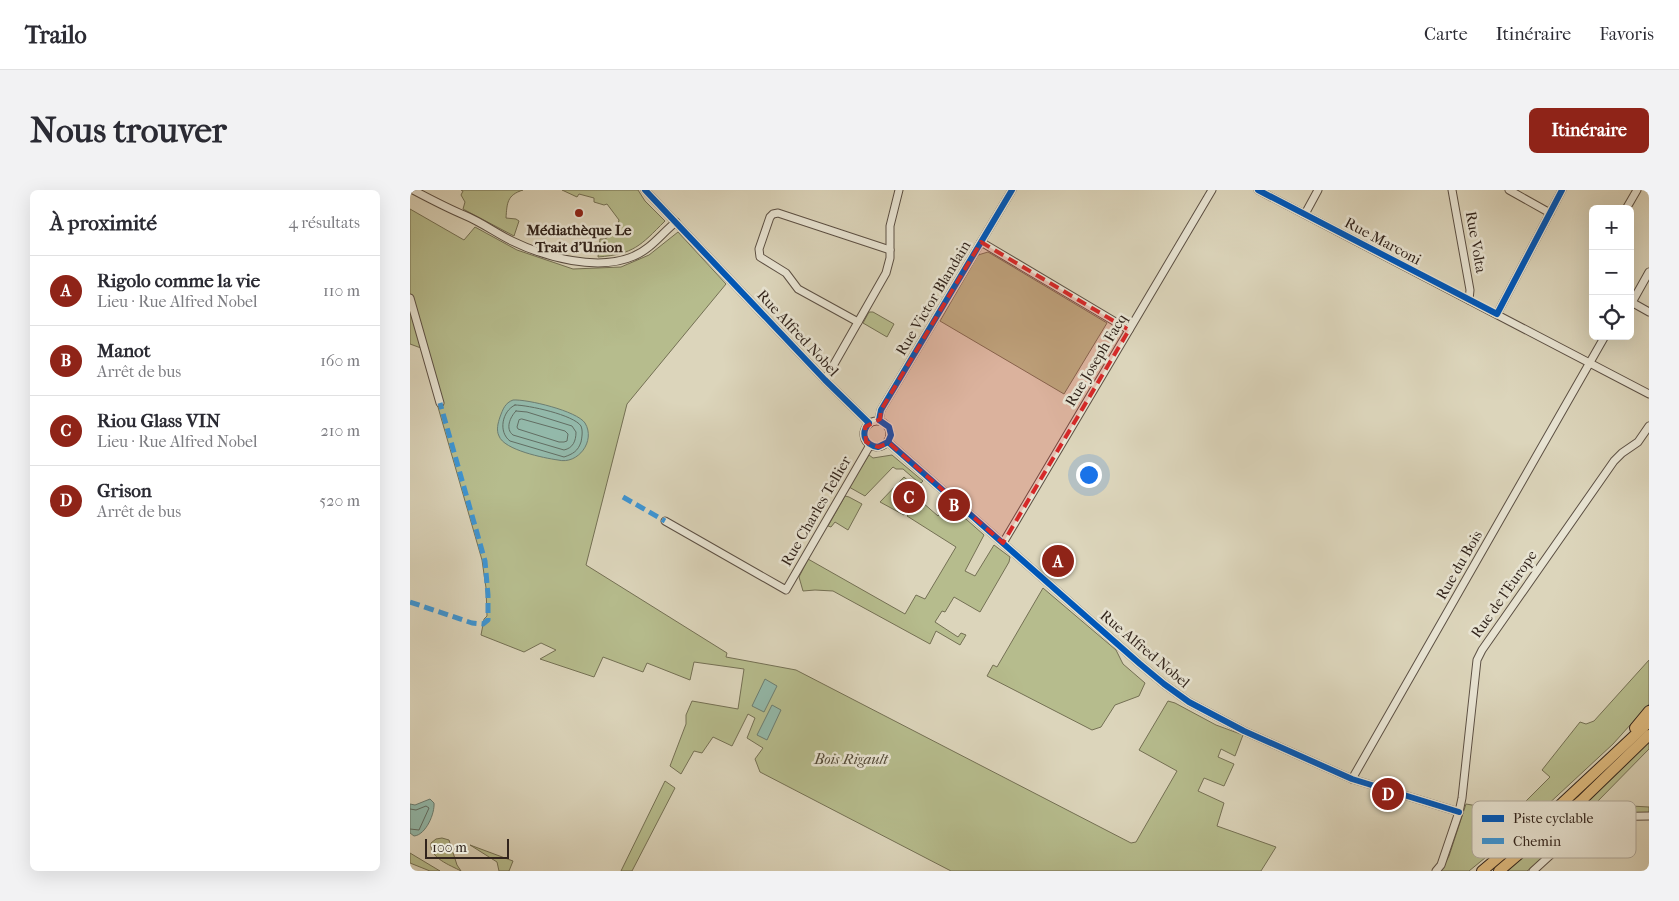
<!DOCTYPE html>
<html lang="fr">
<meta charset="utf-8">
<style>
body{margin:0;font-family:"IM FELL French Canon",serif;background:#f2f2f3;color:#2b2b33}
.controls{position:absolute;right:15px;top:15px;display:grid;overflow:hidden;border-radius:8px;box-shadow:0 5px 20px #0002}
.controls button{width:45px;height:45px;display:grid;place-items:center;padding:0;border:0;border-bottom:1px solid #e1e1e2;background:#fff;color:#2b2b33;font:25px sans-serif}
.scale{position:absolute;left:15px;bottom:12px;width:84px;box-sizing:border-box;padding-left:5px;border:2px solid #32241c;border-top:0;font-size:14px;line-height:18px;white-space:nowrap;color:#32241c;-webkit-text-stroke:4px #e8e4d3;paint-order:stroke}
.you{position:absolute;left:678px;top:284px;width:18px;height:18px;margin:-12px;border:4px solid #fff;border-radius:50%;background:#1a73e8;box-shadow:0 0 0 8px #1a73e833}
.badge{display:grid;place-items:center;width:32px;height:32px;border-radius:50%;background:#8f2418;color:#fff;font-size:16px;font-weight:700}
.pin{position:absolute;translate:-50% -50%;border:2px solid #fff;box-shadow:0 1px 5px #0006}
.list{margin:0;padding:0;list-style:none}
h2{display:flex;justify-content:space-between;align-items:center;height:65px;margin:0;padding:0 20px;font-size:21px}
h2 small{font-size:16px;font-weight:400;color:#7c7c81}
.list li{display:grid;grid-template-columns:32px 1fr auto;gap:15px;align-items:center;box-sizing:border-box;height:70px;padding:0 20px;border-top:1px solid #e1e1e2}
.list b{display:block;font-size:19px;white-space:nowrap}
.list p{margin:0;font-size:16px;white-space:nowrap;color:#7c7c81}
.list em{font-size:16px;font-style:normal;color:#7c7c81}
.icon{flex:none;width:28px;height:28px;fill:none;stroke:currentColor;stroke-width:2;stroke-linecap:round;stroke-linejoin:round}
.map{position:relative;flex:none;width:1239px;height:681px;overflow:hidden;border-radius:8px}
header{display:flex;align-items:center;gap:30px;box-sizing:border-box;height:70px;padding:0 25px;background:#fff;border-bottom:1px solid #e1e1e2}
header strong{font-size:24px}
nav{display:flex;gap:28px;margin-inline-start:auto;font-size:18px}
.intro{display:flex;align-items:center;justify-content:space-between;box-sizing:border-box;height:120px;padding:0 30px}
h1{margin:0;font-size:35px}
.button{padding:12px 22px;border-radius:8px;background:#8f2418;color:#fff;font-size:18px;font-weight:700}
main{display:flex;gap:30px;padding:0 30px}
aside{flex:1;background:#fff;border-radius:8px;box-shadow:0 5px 20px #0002}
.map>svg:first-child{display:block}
</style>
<header>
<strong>Trailo</strong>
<nav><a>Carte</a><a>Itinéraire</a><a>Favoris</a></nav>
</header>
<div class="intro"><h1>Nous trouver</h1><a class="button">Itinéraire</a></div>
<main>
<aside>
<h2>À proximité<small>4 résultats</small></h2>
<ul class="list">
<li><span class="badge">A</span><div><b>Rigolo comme la vie</b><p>Lieu · Rue Alfred Nobel</p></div><em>110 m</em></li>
<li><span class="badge">B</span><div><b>Manot</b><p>Arrêt de bus</p></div><em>160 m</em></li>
<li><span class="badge">C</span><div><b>Riou Glass VIN</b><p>Lieu · Rue Alfred Nobel</p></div><em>210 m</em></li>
<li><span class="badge">D</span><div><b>Grison</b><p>Arrêt de bus</p></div><em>520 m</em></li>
</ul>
</aside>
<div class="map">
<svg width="1239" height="681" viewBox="0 0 1239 681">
<rect width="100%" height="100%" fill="#dcd5bb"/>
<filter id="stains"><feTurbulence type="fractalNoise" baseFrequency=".004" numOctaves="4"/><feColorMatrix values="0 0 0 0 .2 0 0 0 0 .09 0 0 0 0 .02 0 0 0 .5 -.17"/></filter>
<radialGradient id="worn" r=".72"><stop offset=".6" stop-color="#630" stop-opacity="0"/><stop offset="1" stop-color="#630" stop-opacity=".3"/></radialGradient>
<g fill="#b6bc8d" stroke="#747054">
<path d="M51,0H113C97,5 97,13 96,28L106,29L109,31L104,46L53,19L55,12L51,5L53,1Z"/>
<path d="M152,0H228L235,11L255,31C230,56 224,64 188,67L190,49H195L206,42L209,30L197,14L194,15L184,12V8L169,4L167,7Z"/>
<polygon points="0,19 54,50 65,37 107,60 163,79 211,77 239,65 268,42 316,94 217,214 176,375 317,463 316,467 386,480 721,653 726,652 767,581 729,560 758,511 765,513 806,535 833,545 825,566 811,559 808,567 824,574 814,596 794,588 788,601 814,613 807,636 866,657 851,681 541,681 350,582 345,569 353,558 337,548 345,528 338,524 322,556 303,547 292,563 284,561 271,584 260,576 276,534 276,525 282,511 328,519 334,479 284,472 280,490 237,473 233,482 193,467 184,487 130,469 146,460 131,453 114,462 71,445 74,429 77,426 76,398 72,370 11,158 0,154"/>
<polygon points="578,62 697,133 654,204 530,131 568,65"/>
<polygon points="459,122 463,122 484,134 477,147 453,133"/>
<polygon points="459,265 463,268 482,265 513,291 511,293 508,292 493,279 486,279 483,277 455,306 439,297"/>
<polygon points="494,287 502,294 490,307 500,316 503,316 494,325 470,312"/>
<polygon points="435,306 439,307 452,314 438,340 425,332 421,337 418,336"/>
<polygon points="512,312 528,326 539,314 574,345 555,381 565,386 584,355 600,367 599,372 570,422 544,407 535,422 532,421 525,432 548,447 551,443 556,445 550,455 526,441 520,454 423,401 405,400 393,401 389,387 398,369 495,424 506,405 515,409 546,357 497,326"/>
<polygon points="633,398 706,460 713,474 735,493 729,506 705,515 691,537 682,540 577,486 583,475 587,477"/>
<polygon points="1239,470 1239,514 1203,554 1134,618 1092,654 1059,681 1031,681 1039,666 1056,614 1097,621 1106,621 1140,587 1132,580 1170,532 1176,534 1184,531"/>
<polygon points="1239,552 1239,559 1185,614 1239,617 1239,624 1183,623 1171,627 1141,651 1135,660 1135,666 1117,681 1096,681 1182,607"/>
<polygon points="255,591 265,598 222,681 211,681"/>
<path d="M32,648L39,650L47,675L51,681C40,675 19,668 21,653L26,649Z"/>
<polygon points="60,655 103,671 99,681 89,681 87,672"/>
<polygon points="0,663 30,681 20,681 0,673"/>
</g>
<g fill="#93b9aa" stroke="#6c7d71">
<path d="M103,210C117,209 167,221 175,233C186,251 168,275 148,270C134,268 94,260 89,246C86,240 88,233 90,227C93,219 95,213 103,210Z"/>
<polygon points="355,489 367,496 354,522 342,516"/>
<polygon points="362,515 371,520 357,550 347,545"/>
<path d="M20,609L24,613C25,623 16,645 4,646L0,643V614L5,615Z"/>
</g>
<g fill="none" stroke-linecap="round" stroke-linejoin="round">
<g stroke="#626e63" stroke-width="1">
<path d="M105,215C118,215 164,225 171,236C173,241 172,247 171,252C168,261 163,264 154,267L100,251C88,242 92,221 105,215Z"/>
<path d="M106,221L117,222L162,236L166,242C166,251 163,258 154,260L103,245C95,239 100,227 106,221Z"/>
<polygon points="112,229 155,241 158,244 157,251 154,252 149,252 108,239 107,237 109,230"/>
<polyline points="0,619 6,620 16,616 19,618 9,640 0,639"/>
</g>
<g stroke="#5c5044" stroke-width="9">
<g id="minor">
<path d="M3,0C20,9 37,18 54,25C71,32 86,43 102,51C135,67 188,82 224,66C241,59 252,43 266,32"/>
<polyline points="235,0 415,190 459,233"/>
<polyline points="848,0 1239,204"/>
<polyline points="1042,0 1060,100 1059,110"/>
<polyline points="1099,0 1140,23"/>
<polyline points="1216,19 1227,0"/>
<polyline points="895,24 908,0"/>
<polyline points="571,52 719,140"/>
<polyline points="0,108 30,213"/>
<polyline points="1223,113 1239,122"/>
<polyline points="1220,116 1239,82"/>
<polyline points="1087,124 1152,0"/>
<polyline points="448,132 388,99 376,83 350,67 349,59 360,27 363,24 368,23 480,60"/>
<polyline points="415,190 476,83 480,68 480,36 489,0"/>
<polyline points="469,230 471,220 602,0"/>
<circle cx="467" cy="244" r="13"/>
<polyline points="478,252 730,474 754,494 779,512 834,541 942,589 1049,622"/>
<polyline points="255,331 376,400 460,255"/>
<polyline points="593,353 802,0"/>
<polyline points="942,589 1195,146"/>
<polyline points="1026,681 1031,675 1049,622 1052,608 1067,470 1072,460 1204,271 1212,263 1228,252 1239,236"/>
<polyline points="1123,681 1182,627 1239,626"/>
</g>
</g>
<g stroke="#32241c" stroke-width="12">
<g id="highway">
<polyline points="1225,538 1239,521"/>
<polyline points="1072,681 1147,618 1239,532"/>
<polyline points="1089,681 1171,611 1239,545"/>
</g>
</g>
<use href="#minor" stroke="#e8e4d3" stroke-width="7"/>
<use href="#highway" stroke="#deba7e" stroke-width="10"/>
<g stroke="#3d95d4" stroke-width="5" stroke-dasharray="10 5" stroke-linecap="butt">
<polyline points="213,307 255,331"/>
<polyline points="0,412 62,433 73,434 78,430 78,405 75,371 30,213"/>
</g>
<g stroke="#e8e4d3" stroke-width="9">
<g id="cycleway">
<path d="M235,0L415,190L459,233C450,244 455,255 468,257L478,252L481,245L479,237L469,230L471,220L602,0"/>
<polyline points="848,0 1087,124 1152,0"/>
<polyline points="478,252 730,474 754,494 779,512 834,541 942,589 1049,622"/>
</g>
</g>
<use href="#cycleway" stroke="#0057b8" stroke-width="6"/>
</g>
<path fill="#d62828" fill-opacity="0.2" stroke="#d62828" stroke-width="4" stroke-dasharray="10 6" stroke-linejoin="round" d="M571,52L719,140L593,353L479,253L468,257L456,252L455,237L470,229L471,220Z"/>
<circle fill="#8f2418" stroke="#e8e4d3" stroke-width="2" cx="169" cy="23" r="5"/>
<g text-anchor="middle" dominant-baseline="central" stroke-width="5" stroke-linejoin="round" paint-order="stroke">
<g font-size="15" font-weight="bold" fill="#32241c" stroke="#e8e4d3">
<text x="169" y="40">Médiathèque Le<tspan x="169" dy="17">Trait d'Union</tspan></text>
</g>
<g font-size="15" fill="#32241c" stroke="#e8e4d3">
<text transform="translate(973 51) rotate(28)">Rue Marconi</text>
<text transform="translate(1066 52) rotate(80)">Rue Volta</text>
<text transform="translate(523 108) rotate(-59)">Rue Victor Blandain</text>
<text transform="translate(388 143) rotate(47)">Rue Alfred Nobel</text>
<text transform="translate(686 170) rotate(-59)">Rue Joseph Facq</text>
<text transform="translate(406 321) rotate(-60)">Rue Charles Tellier</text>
<text transform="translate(1049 375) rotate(-60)">Rue du Bois</text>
<text transform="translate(1094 404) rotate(-55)">Rue de l'Europe</text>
<text transform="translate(735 459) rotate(40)">Rue Alfred Nobel</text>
</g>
<g font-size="15" font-style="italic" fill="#534a38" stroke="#e8e4d3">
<text x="441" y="569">Bois Rigault</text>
</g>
</g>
<rect x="1062" y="611" width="164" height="57" rx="8" fill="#e8e4d3" stroke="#b1aa9c" stroke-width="1"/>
<rect x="1072" y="625" width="22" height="7" fill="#0057b8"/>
<rect x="1072" y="648" width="22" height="6" fill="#3d95d4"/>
<g font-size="14" fill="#32241c">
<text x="1103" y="633">Piste cyclable</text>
<text x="1103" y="656">Chemin</text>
</g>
<rect width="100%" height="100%" filter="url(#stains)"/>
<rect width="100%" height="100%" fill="url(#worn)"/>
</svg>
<div class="controls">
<button>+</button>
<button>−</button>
<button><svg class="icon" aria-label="locate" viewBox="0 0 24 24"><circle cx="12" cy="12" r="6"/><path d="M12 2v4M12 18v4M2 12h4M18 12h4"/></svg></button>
</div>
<div class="scale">100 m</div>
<div class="you"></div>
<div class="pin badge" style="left:648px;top:371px">A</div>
<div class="pin badge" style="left:544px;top:315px">B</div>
<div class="pin badge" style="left:499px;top:307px">C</div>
<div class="pin badge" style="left:978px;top:604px">D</div>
</div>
</main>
